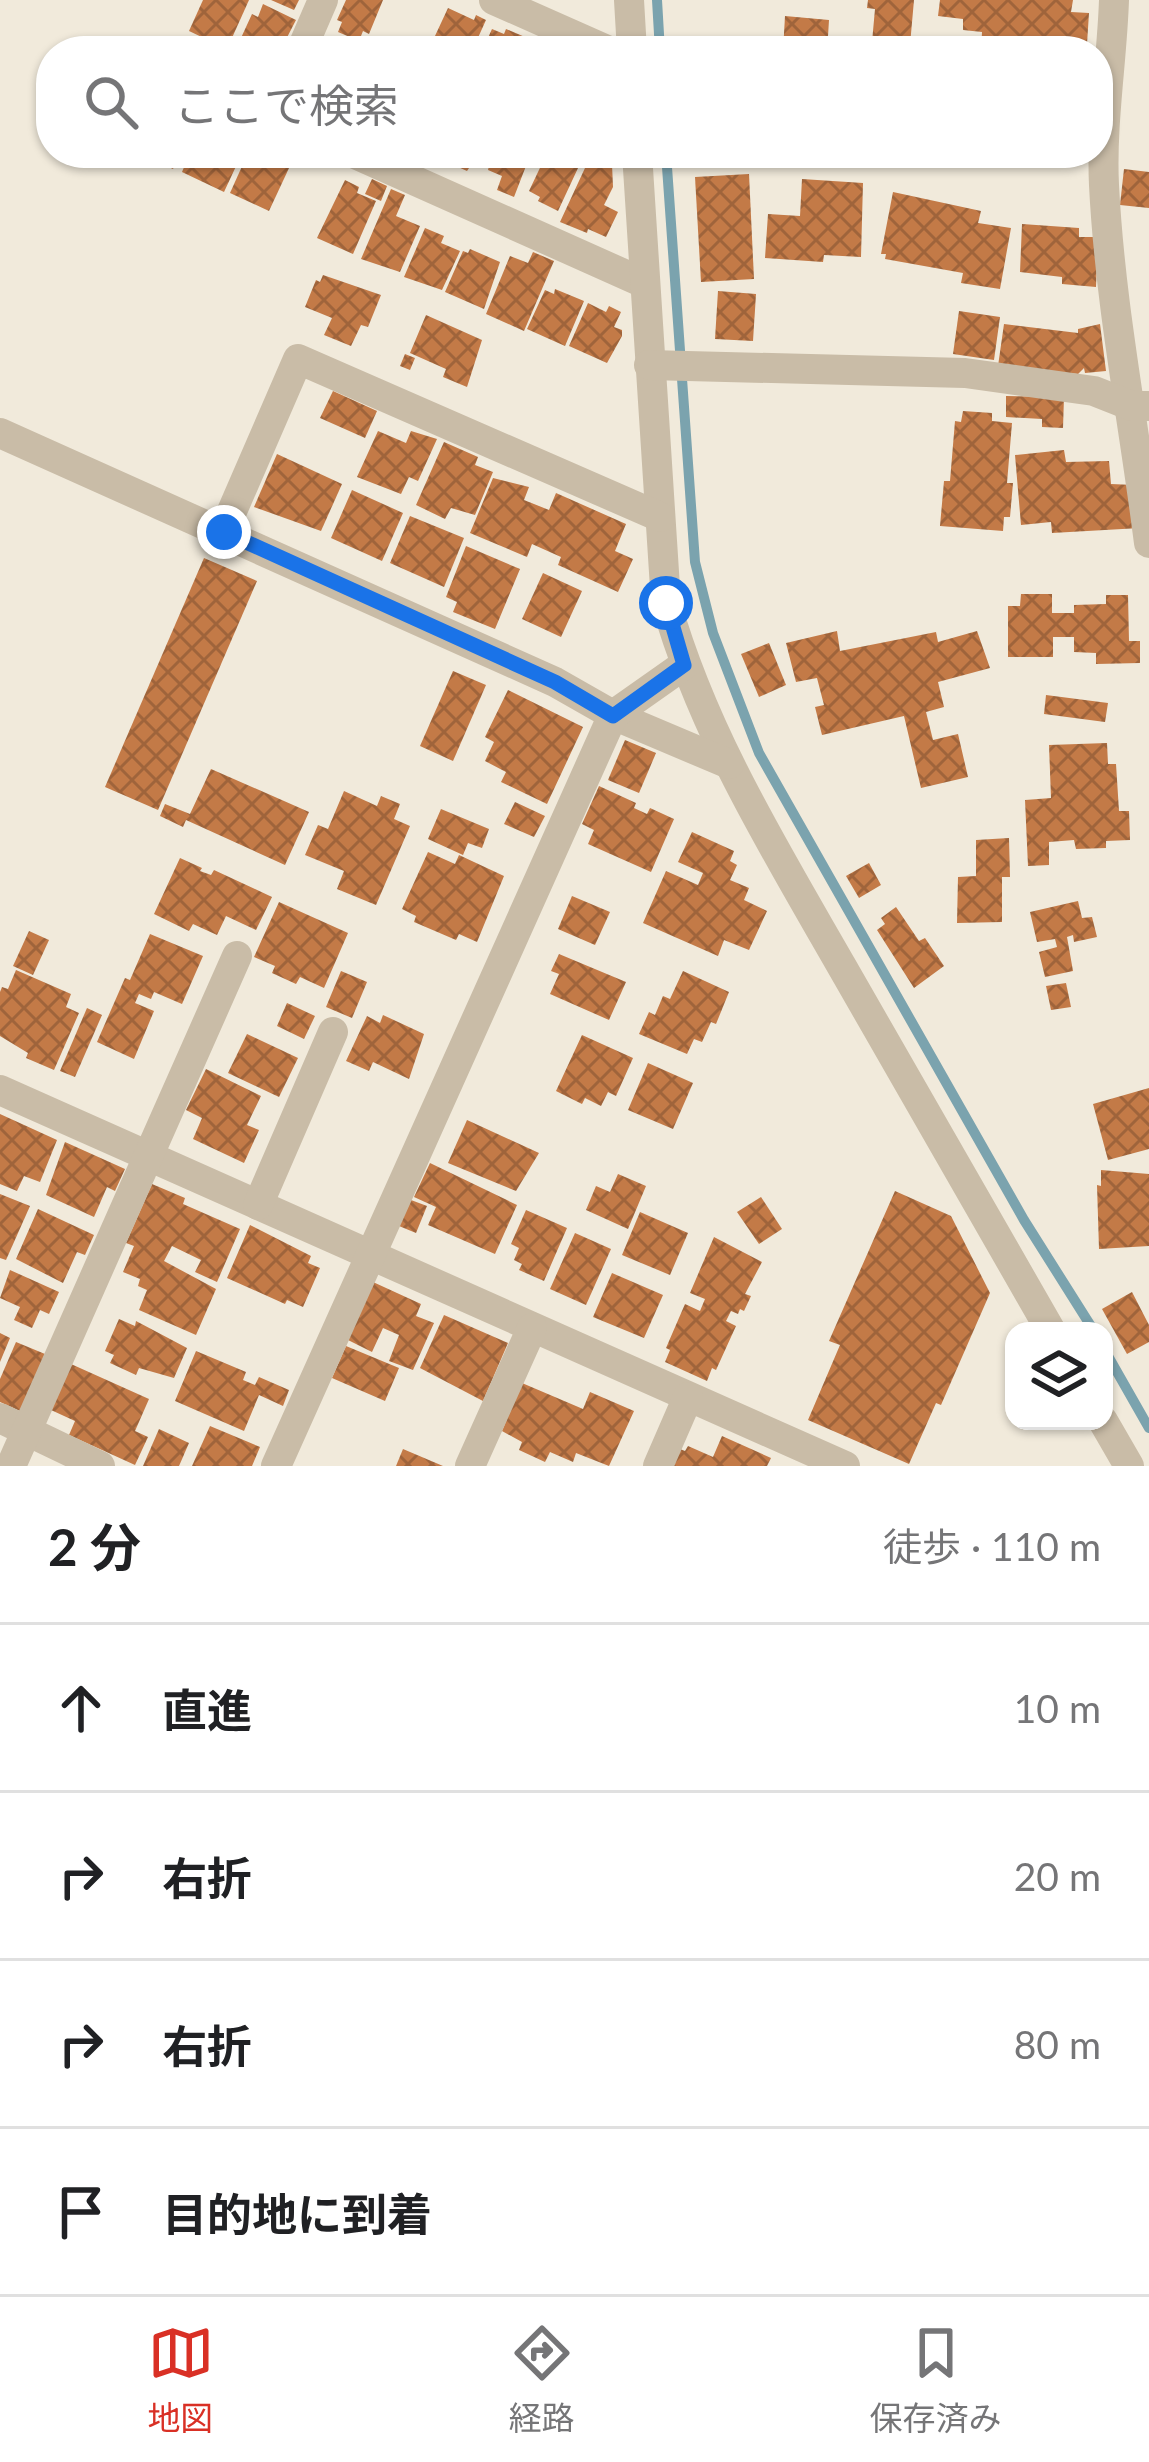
<!DOCTYPE html>
<html lang="ja">
<meta charset="utf-8">
<style>
body{margin:0;font-family:Lato,"Noto Sans JP",sans-serif;background:#f2f2f2;color:#202124}
.controls{position:absolute;right:36px;bottom:36px;display:grid;overflow:hidden;border-radius:24px;box-shadow:0 3px 9px #0004}
.controls button{width:108px;height:108px;display:grid;place-items:center;padding:0;border:0;border-bottom:3px solid #e0e0e0;background:#fff;color:#202124;font:60px sans-serif}
.stop{position:absolute;width:36px;height:36px;margin:-27px;border:9px solid #1a73e8;border-radius:50%;background:#fff}
.stop.end{background:#1a73e8;border-color:#fff;box-shadow:0 3px 12px #0008}
.list{margin:0;padding:0;list-style:none}
h2{display:flex;justify-content:space-between;align-items:center;height:156px;margin:0;padding:0 48px;font-size:51px}
h2 small{font-size:39px;font-weight:400;color:#757577}
.list li{display:grid;grid-template-columns:78px 1fr auto;gap:36px;align-items:center;box-sizing:border-box;height:168px;padding:0 48px;border-top:3px solid #e0e0e0}
.list b{display:block;font-size:45px;white-space:nowrap}
.list em{font-size:39px;font-style:normal;color:#757577}
.icon{flex:none;width:66px;height:66px;fill:none;stroke:currentColor;stroke-width:2;stroke-linecap:round;stroke-linejoin:round}
.map{position:relative;flex:none;width:1149px;height:1466px;overflow:hidden}
.search{position:absolute;background:#fff;box-shadow:0 3px 9px #0004;left:36px;right:36px;top:36px;height:132px;display:flex;align-items:center;gap:30px;box-sizing:border-box;padding:0 42px;border-radius:48px;color:#757577;font-size:45px}
.sheet{height:828px;background:#fff}
nav{display:flex;justify-content:space-around;align-items:center;box-sizing:border-box;height:168px;border-top:3px solid #e0e0e0;background:#fff;font-size:33px;color:#757577}
nav a{display:grid;justify-items:center;gap:6px}
nav .on{color:#d93025}
.map>svg:first-child{display:block}
</style>
<div class="map">
<svg width="1149" height="1466" viewBox="0 0 1149 1466">
<defs>
<pattern id="building-cross-hatch" width="8" height="8" patternUnits="userSpaceOnUse" patternTransform="scale(3)"><rect width="8" height="8" fill="#c37a47"/><path d="M0 0l8 8M0 8l8-8" fill="none" stroke="#9f643b"/></pattern>
</defs>
<rect width="100%" height="100%" fill="#f1eadb"/>
<g fill="none" stroke-linecap="round" stroke-linejoin="round">
<g stroke="#7ba3ae" stroke-width="10">
<polyline points="657,0 660,51"/>
<polyline points="666,153 695,562 713,633 759,753 1024,1220 1094,1331"/>
<polyline points="1104,1349 1149,1428"/>
</g>
</g>
<g fill="url(#building-cross-hatch)">
<polygon points="203,0 249,0 227,49 189,31"/>
<polygon points="271,0 299,0 294,10"/>
<polygon points="346,0 383,0 369,34 363,31 359,41 338,32 342,22 337,20"/>
<polygon points="868,0 914,0 910,45 872,42 875,9 867,8"/>
<polygon points="940,0 1073,0 1071,12 1089,13 1087,44 1052,41 1051,51 981,51 982,32 963,30 963,19 938,16"/>
<polygon points="263,4 296,20 280,51 235,51 252,14 258,17"/>
<polygon points="448,8 474,20 476,15 486,20 472,51 428,51"/>
<polygon points="785,16 829,20 827,51 783,51"/>
<polygon points="492,29 504,34 506,29 532,40 527,51 482,51"/>
<polygon points="138,153 180,153 173,169"/>
<polygon points="190,153 234,153 231,159 238,162 224,192 182,172"/>
<polygon points="248,153 296,153 269,211 230,193"/>
<polygon points="442,153 479,153 467,171 447,162 449,158"/>
<polygon points="487,153 531,153 514,197 497,190 502,176 488,170 489,166 483,163"/>
<polygon points="547,153 585,153 558,211 538,201 540,197 529,191"/>
<polygon points="1060,153 1093,153 1093,159 1060,160"/>
<polygon points="591,155 612,164 613,187 604,205 618,212 606,237 588,229 587,233 560,222"/>
<polygon points="1124,169 1149,172 1149,208 1120,205"/>
<polygon points="749,174 754,279 701,282 695,177"/>
<polygon points="372,179 387,186 381,201 365,194"/>
<polygon points="802,179 863,183 861,257 824,255 823,262 765,258 768,214 800,216"/>
<polygon points="345,180 359,187 357,193 376,201 353,254 317,238"/>
<polygon points="391,189 405,195 396,216 420,226 400,272 361,259"/>
<polygon points="893,192 981,211 978,223 1011,228 1000,289 961,283 963,273 885,259 886,254 881,254"/>
<polygon points="1022,224 1079,228 1079,237 1098,237 1096,287 1062,284 1062,277 1020,272"/>
<polygon points="425,228 444,236 441,243 460,251 442,290 404,277"/>
<polygon points="470,249 500,262 484,309 445,292 463,251 468,253"/>
<polygon points="533,252 554,261 524,331 486,314 510,256 528,263"/>
<polygon points="323,275 381,295 368,327 361,325 351,346 324,335 332,318 305,307 316,280 320,282"/>
<polygon points="555,289 584,301 565,346 527,329 545,290 554,294"/>
<polygon points="718,291 756,294 753,341 715,339"/>
<polygon points="588,303 606,312 609,306 621,312 614,327 622,330 622,336 607,363 569,346"/>
<polygon points="959,311 1000,317 994,360 953,354"/>
<polygon points="426,315 482,340 467,387 443,377 446,369 410,353"/>
<polygon points="1004,324 1078,333 1078,329 1100,324 1106,371 1085,373 1084,368 1078,374 998,366"/>
<polygon points="405,354 415,358 410,370 400,366"/>
<polygon points="333,391 377,411 365,438 320,418"/>
<polygon points="1006,396 1064,397 1063,428 1042,427 1042,419 1006,417"/>
<polygon points="963,411 992,413 992,421 1012,423 1007,483 1013,483 1010,517 1004,517 1003,531 940,526 944,481 950,481 955,421 961,422"/>
<polygon points="378,431 406,443 411,431 437,439 418,481 409,477 401,494 357,477"/>
<polygon points="444,442 478,457 475,465 493,472 475,515 451,508 445,519 416,505"/>
<polygon points="1064,450 1066,462 1109,461 1111,484 1134,485 1140,528 1052,533 1051,522 1021,525 1015,455"/>
<polygon points="277,454 342,484 321,531 254,507"/>
<polygon points="493,478 529,487 524,500 549,510 556,493 626,524 615,551 633,559 618,592 558,565 561,557 532,544 527,557 470,533"/>
<polygon points="352,490 403,513 382,561 331,538"/>
<polygon points="410,516 464,538 444,587 390,563"/>
<polygon points="466,546 520,569 495,629 453,612 457,602 446,597"/>
<polygon points="204,558 257,581 158,810 105,787"/>
<polygon points="543,573 582,591 561,637 522,619"/>
<polygon points="1021,594 1052,594 1052,613 1074,613 1074,605 1106,604 1106,595 1128,595 1129,641 1140,641 1140,663 1096,664 1096,653 1074,652 1074,637 1053,637 1053,657 1008,657 1008,606 1020,606"/>
<polygon points="837,631 840,651 936,632 938,642 977,631 990,668 938,682 944,707 926,712 933,740 958,734 968,777 921,788 904,716 822,735 815,707 824,705 817,678 796,682 786,643"/>
<polygon points="769,643 786,685 759,697 741,654"/>
<polygon points="453,671 486,685 453,761 420,746"/>
<polygon points="508,690 583,727 547,804 501,782 506,772 485,761 494,742 485,737"/>
<polygon points="1046,695 1108,703 1105,722 1044,714"/>
<polygon points="625,740 656,753 639,793 608,780"/>
<polygon points="1107,743 1108,764 1116,764 1119,811 1129,811 1130,840 1106,841 1106,848 1076,849 1074,840 1049,842 1049,865 1028,866 1025,800 1051,798 1049,745"/>
<polygon points="211,769 309,812 285,865 186,820 183,827 160,816 165,804 190,814"/>
<polygon points="599,786 636,803 634,808 647,814 650,808 674,819 651,872 588,844 594,830 582,824"/>
<polygon points="344,791 377,806 381,796 400,804 394,819 410,826 376,905 337,889 344,871 305,855 318,825 328,829"/>
<polygon points="515,802 545,816 534,837 504,824"/>
<polygon points="441,809 489,829 482,848 468,843 463,855 428,839"/>
<polygon points="692,832 734,851 730,861 737,865 730,880 749,888 744,900 767,911 749,950 724,940 718,956 643,923 666,871 698,885 703,873 678,862"/>
<polygon points="1009,838 1010,877 1002,877 1002,922 957,923 958,877 976,876 976,840"/>
<polygon points="428,852 455,864 459,855 504,876 477,942 459,934 456,940 414,922 416,916 402,909"/>
<polygon points="180,858 202,868 200,871 211,875 214,870 272,897 256,930 226,916 217,935 193,924 189,931 154,914"/>
<polygon points="869,863 881,885 859,898 846,876"/>
<polygon points="572,896 610,912 595,945 558,929"/>
<polygon points="1078,901 1082,918 1092,917 1097,937 1074,942 1073,935 1067,937 1073,971 1045,977 1039,952 1057,947 1055,939 1037,942 1030,912"/>
<polygon points="279,902 348,933 324,988 300,977 296,984 272,973 275,966 254,957"/>
<polygon points="896,907 919,941 925,938 944,966 914,988 877,930 885,924 881,918"/>
<polygon points="29,931 49,940 33,975 13,966"/>
<polygon points="150,934 203,956 182,1004 154,992 151,999 139,994 135,1003 154,1011 134,1059 97,1042 125,978 130,980"/>
<polygon points="559,954 626,982 609,1020 550,994 559,974 551,971"/>
<polygon points="16,970 71,994 66,1007 79,1013 54,1070 26,1058 28,1053 0,1036 0,992 2,987 8,989"/>
<polygon points="341,971 367,982 352,1018 326,1007"/>
<polygon points="683,971 729,992 716,1024 711,1022 702,1042 694,1039 687,1054 639,1034 649,1012 655,1015 663,996 670,999"/>
<polygon points="1066,983 1071,1007 1051,1010 1046,986"/>
<polygon points="287,1003 315,1016 304,1039 277,1026"/>
<polygon points="87,1008 102,1015 75,1077 60,1071"/>
<polygon points="383,1015 424,1034 409,1079 373,1062 369,1071 346,1061 367,1016 380,1023"/>
<polygon points="247,1034 298,1058 279,1097 228,1073"/>
<polygon points="582,1035 633,1058 616,1096 608,1092 601,1106 585,1098 582,1104 556,1091"/>
<polygon points="648,1063 693,1083 673,1129 628,1110"/>
<polygon points="206,1069 261,1096 247,1125 259,1130 244,1163 193,1139 202,1118 186,1110"/>
<polygon points="1149,1088 1149,1149 1108,1160 1093,1104"/>
<polygon points="0,1114 57,1140 40,1182 24,1176 17,1191 0,1184"/>
<polygon points="467,1120 539,1153 516,1191 448,1163"/>
<polygon points="65,1142 125,1169 115,1191 107,1187 94,1217 46,1195"/>
<polygon points="430,1163 517,1205 495,1254 428,1225 436,1207 414,1197"/>
<polygon points="1101,1170 1149,1174 1149,1246 1099,1249 1097,1185 1101,1186"/>
<polygon points="618,1174 646,1186 628,1229 586,1210 596,1186 610,1192"/>
<polygon points="152,1184 185,1198 183,1204 240,1229 217,1282 195,1272 201,1260 172,1246 164,1261 216,1289 196,1335 139,1310 147,1290 138,1286 140,1279 123,1272 134,1246 126,1243"/>
<polygon points="895,1191 951,1216 990,1293 941,1405 936,1403 909,1464 808,1420 840,1345 829,1341"/>
<polygon points="0,1194 30,1206 6,1260 0,1258"/>
<polygon points="761,1197 782,1229 759,1244 737,1212"/>
<polygon points="411,1200 427,1206 416,1233 399,1226"/>
<polygon points="38,1209 94,1235 85,1255 77,1252 63,1283 16,1259"/>
<polygon points="526,1210 567,1228 544,1281 519,1270 522,1264 514,1260 519,1248 511,1244"/>
<polygon points="640,1212 688,1233 670,1275 622,1255"/>
<polygon points="250,1225 311,1256 308,1263 320,1268 303,1307 287,1300 285,1304 227,1278"/>
<polygon points="575,1233 611,1249 586,1305 550,1289"/>
<polygon points="714,1237 762,1262 745,1294 751,1296 744,1311 740,1309 738,1314 731,1311 726,1321 736,1326 716,1370 712,1368 707,1381 665,1362 670,1350 666,1348 685,1304 700,1311 705,1299 690,1293"/>
<polygon points="10,1270 59,1292 49,1314 40,1310 32,1328 14,1320 20,1307 0,1298"/>
<polygon points="612,1273 663,1295 644,1338 593,1317"/>
<polygon points="373,1282 421,1304 416,1316 434,1323 413,1370 389,1361 399,1335 383,1328 372,1352 348,1340"/>
<polygon points="1132,1292 1149,1325 1149,1342 1127,1354 1102,1309"/>
<polygon points="444,1315 508,1343 483,1401 420,1368"/>
<polygon points="119,1319 135,1326 136,1321 187,1348 174,1378 139,1368 136,1375 110,1363 114,1355 105,1351"/>
<polygon points="0,1333 10,1338 0,1362"/>
<polygon points="16,1342 45,1354 20,1411 0,1402 0,1379"/>
<polygon points="346,1346 399,1368 385,1401 332,1378"/>
<polygon points="196,1351 246,1372 243,1380 255,1385 259,1377 289,1390 283,1406 259,1395 244,1431 175,1401"/>
<polygon points="71,1364 149,1399 135,1431 148,1437 135,1465 69,1435 75,1421 51,1410"/>
<polygon points="522,1383 583,1409 590,1392 634,1411 609,1466 576,1453 573,1462 550,1452 545,1462 519,1450 522,1442 502,1431"/>
<polygon points="210,1426 260,1447 252,1466 192,1466"/>
<polygon points="159,1429 189,1443 179,1466 143,1466"/>
<polygon points="722,1436 771,1458 767,1466 673,1466 680,1449 685,1451 688,1446 713,1457"/>
<polygon points="403,1449 443,1466 396,1466"/>
</g>
<g fill="none" stroke-linecap="round" stroke-linejoin="round">
<g stroke="#c9bca7" stroke-width="30">
<polyline points="494,0 609,51"/>
<polyline points="629,0 632,51"/>
<path d="M1114,0C1112,61 1101,124 1104,185C1110,305 1134,423 1149,543"/>
<polyline points="301,51 323,0"/>
<polyline points="353,153 644,283"/>
<path d="M637,153L666,603C703,733 774,848 841,965C911,1087 981,1209 1051,1331"/>
<polyline points="649,365 965,373 1094,391 1132,406 1148,406"/>
<polyline points="0,433 555,682 613,715 729,764"/>
<polyline points="223,532 298,359 660,517"/>
<polyline points="0,1090 845,1466"/>
<polyline points="258,1205 333,1032"/>
<polyline points="0,1418 100,1466"/>
<polyline points="1103,1421 1129,1466"/>
<polyline points="11,1466 237,956"/>
<polyline points="276,1466 613,715 684,665"/>
<polyline points="470,1466 532,1328"/>
<polyline points="658,1466 688,1397"/>
</g>
</g>
<g fill="none" stroke-linecap="round" stroke-linejoin="round">
<polyline stroke="#1a73e8" stroke-width="15" points="224,532 555,682 613,716 684,665 666,603"/>
</g>
</svg>
<div class="controls">
<button><svg class="icon" aria-label="layers" viewBox="0 0 24 24"><path d="M12 4l9 5-9 5-9-5zM3 14l9 5 9-5"/></svg></button>
</div>
<div class="stop" style="left:666px;top:603px"></div>
<div class="stop end" style="left:224px;top:532px"></div>
<div class="search"><svg class="icon" aria-label="search" viewBox="0 0 24 24"><circle cx="10" cy="10" r="6"/><path d="M15 15l6 6"/></svg>ここで検索</div>
</div>
<section class="sheet">
<h2>2 分<small>徒歩 · 110 m</small></h2>
<ul class="list">
<li><svg class="icon" aria-label="ahead" viewBox="0 0 24 24"><path d="M12 20V5M6 11l6-6 6 6"/></svg><div><b>直進</b></div><em>10 m</em></li>
<li><svg class="icon" aria-label="right" viewBox="0 0 24 24"><path d="M7 20v-9h11M14 6l5 5-5 5"/></svg><div><b>右折</b></div><em>20 m</em></li>
<li><svg class="icon" aria-label="right" viewBox="0 0 24 24"><path d="M7 20v-9h11M14 6l5 5-5 5"/></svg><div><b>右折</b></div><em>80 m</em></li>
<li><svg class="icon" aria-label="arrive" viewBox="0 0 24 24"><path d="M6 21V4h12l-3 4 3 4H6"/></svg><div><b>目的地に到着</b></div></li>
</ul>
</section>
<nav>
<a class="on"><svg class="icon" aria-label="map" viewBox="0 0 24 24"><path d="M3 6l6-2 6 2 6-2v14l-6 2-6-2-6 2zM9 4v14M15 6v14"/></svg>地図</a>
<a><svg class="icon" aria-label="directions" viewBox="0 0 24 24"><path d="M12 3l9 9-9 9-9-9zM9 14v-3h6M13 9l2 2-2 2"/></svg>経路</a>
<a><svg class="icon" aria-label="saved" viewBox="0 0 24 24"><path d="M7 4h10v16l-5-4-5 4z"/></svg>保存済み</a>
</nav>
